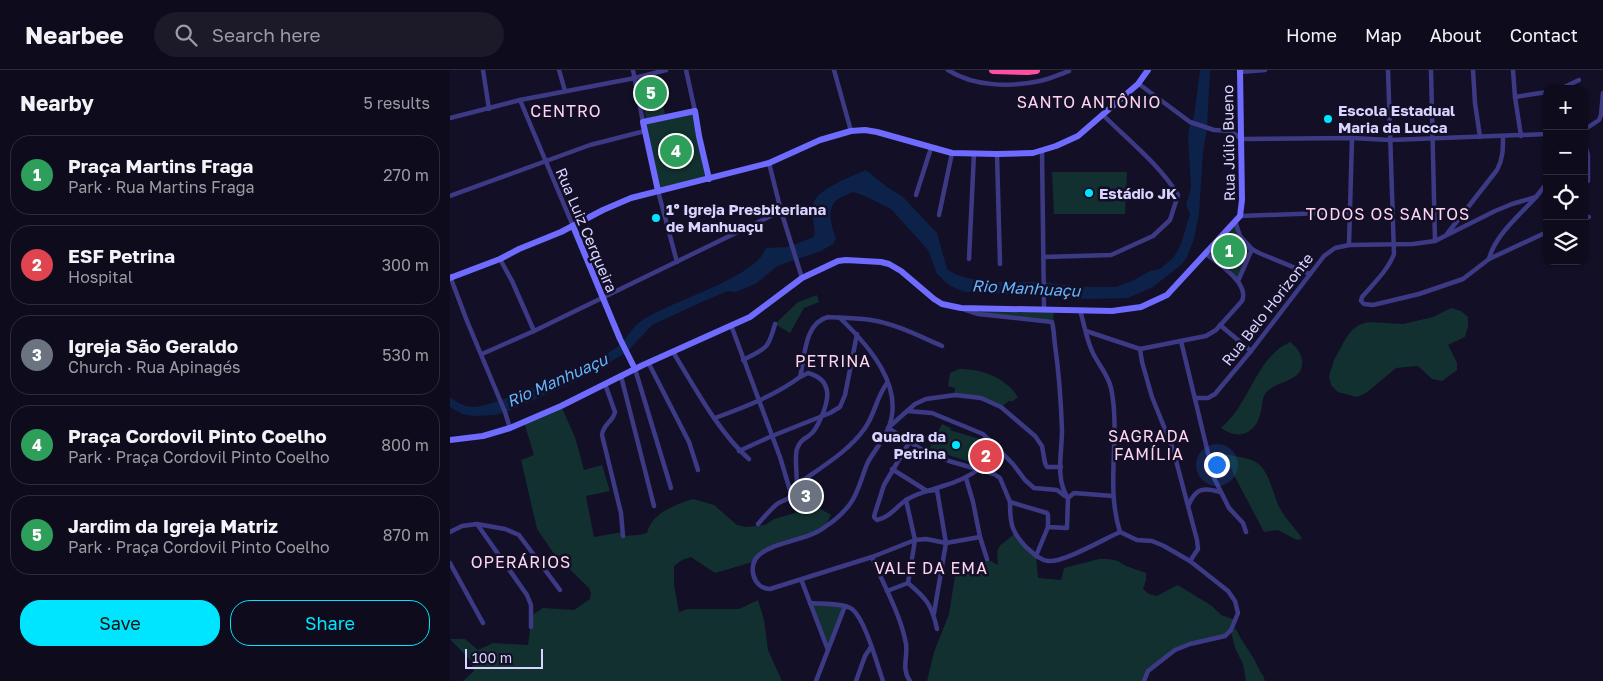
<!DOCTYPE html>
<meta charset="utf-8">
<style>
body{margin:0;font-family:"Golos Text",sans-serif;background:#1c1929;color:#f1f3f6}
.controls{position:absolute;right:15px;top:15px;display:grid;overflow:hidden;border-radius:10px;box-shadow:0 1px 4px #0004}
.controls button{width:45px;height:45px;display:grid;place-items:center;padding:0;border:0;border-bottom:1px solid #2e2b3b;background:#0e0b1c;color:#f1f3f6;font:25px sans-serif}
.scale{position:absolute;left:15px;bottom:12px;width:78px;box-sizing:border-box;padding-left:5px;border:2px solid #d9d4ff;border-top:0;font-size:14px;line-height:18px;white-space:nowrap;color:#d9d4ff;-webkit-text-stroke:4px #130f26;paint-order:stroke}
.you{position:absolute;left:766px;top:394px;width:18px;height:18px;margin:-12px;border:4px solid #fff;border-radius:50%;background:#1a73e8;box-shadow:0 0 0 8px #1a73e833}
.badge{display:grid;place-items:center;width:32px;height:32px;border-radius:50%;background:#00e5ff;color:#fff;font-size:16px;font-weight:700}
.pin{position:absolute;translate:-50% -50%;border:2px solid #fff;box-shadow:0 1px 5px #0006}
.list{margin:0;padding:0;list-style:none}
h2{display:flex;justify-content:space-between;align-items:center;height:65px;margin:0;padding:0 20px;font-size:21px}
h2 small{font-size:16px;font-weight:400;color:#9b9ba3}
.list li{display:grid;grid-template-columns:32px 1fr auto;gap:15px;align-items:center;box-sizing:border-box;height:80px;margin:0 10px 10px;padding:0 10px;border:1px solid #2e2b3b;border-radius:20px}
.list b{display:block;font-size:19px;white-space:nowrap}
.list p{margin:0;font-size:16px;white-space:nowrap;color:#9b9ba3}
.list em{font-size:16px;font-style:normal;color:#9b9ba3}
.actions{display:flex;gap:10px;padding:15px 20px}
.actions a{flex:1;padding:11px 0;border:1px solid #00e5ff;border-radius:20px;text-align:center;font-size:18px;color:#00e5ff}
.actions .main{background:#00e5ff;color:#111}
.icon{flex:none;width:28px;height:28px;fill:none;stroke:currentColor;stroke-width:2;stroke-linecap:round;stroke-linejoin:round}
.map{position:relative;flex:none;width:1153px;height:611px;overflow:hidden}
header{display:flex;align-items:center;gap:30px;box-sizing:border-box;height:70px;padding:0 25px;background:#0e0b1c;border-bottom:1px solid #2e2b3b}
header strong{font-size:24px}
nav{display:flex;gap:28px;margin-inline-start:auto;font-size:18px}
.search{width:350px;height:45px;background:#1c1929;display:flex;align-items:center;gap:12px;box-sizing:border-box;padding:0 18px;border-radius:28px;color:#9b9ba3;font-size:19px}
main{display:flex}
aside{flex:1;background:#0e0b1c}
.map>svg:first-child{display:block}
</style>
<header>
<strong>Nearbee</strong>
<div class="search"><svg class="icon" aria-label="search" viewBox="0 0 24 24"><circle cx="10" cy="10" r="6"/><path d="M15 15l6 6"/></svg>Search here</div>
<nav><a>Home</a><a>Map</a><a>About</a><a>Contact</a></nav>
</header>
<main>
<aside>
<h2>Nearby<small>5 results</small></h2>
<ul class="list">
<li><span class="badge" style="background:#2e9e5b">1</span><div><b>Praça Martins Fraga</b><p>Park · Rua Martins Fraga</p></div><em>270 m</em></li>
<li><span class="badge" style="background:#e0444e">2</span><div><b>ESF Petrina</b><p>Hospital</p></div><em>300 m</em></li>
<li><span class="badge" style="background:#6b7280">3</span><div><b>Igreja São Geraldo</b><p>Church · Rua Apinagés</p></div><em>530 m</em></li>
<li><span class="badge" style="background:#2e9e5b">4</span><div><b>Praça Cordovil Pinto Coelho</b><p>Park · Praça Cordovil Pinto Coelho</p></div><em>800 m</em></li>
<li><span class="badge" style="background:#2e9e5b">5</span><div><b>Jardim da Igreja Matriz</b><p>Park · Praça Cordovil Pinto Coelho</p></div><em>870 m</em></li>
</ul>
<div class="actions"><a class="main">Save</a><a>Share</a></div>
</aside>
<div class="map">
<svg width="1153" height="611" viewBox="0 0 1153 611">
<rect width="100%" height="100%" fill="#130f26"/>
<g fill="#12302f">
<polygon points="202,9 204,16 209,15 215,44 196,49 189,13"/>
<polygon points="238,44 245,45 259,109 208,121 194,54"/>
<polygon points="602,102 677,102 675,144 604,144"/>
<polygon points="785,151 790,166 802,179 788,211 755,183"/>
<polygon points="367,225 369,232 354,238 340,263 325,254 348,232"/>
<polygon points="523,238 604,240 603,254 528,244"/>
<polygon points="1001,238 1011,241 1018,247 1018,257 1015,267 998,275 1007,293 1007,300 992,311 982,309 968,296 946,298 916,323 907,327 888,322 881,315 879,306 884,290 896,268 902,260 909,255 918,252 953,254 983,247"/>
<path d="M840,272C850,279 858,294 847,305C838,313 821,313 814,326C812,331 812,339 810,345C804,365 787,370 771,358C777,352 782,347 787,340C803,317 813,284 840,272Z"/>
<path d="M509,299C532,299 555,307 568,327L563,331H559L551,337L531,328L505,325V318L498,316L500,303Z"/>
<path d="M111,336L125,367L134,400L152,395L160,421L136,426L144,467L172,462L173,466L189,465L197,463C202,443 224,435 243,429L264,435L287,455L296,457L315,455L324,449L359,439H371L381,445L375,457L315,481L303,492L265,503L241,487L232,490L224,496V515L229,542L238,539H289L308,530L314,550L318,580L332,611H13L24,601L21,591L0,569H15L28,580L43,573L78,575L82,545L93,538L124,540L140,529L141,523L139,518L105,485L87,459L71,390L84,385L74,352Z"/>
<polygon points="492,354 501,358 500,360 533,370 524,393 479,379"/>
<path d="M775,384C783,386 791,387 799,389C821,395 821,424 831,440C837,451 846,458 852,469L847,470L828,460L814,462L785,407Z"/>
<path d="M565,463L586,486L588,508L611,510L614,498L649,489H658L668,491L676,496L696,503V510L693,519L699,524L707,526L727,515L731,517L762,536L771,545L786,550L781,560L786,559C792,573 802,583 808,597C810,602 814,605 815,611H796L793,594L785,578L781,561L775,566C747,574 706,581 694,611H477L484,582L499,544L505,506L511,499L520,496L529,498L537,489L548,495C545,471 552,477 565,463Z"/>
<polygon points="360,533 395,536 378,581"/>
</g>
<path fill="#0c2248" d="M750,0H760L757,58L753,82L749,144L744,169L737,187L732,194L703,217L678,228L637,229L515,222L500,216L487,204L478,180L441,139L417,127L404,122C398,124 393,126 388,129C376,137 381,156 386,168L383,174L371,181L327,196L307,213L286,222L278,221L254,231L202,255L177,282L133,308L61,340L45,345L24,346L12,344L0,337V327C7,333 15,337 24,337C44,337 151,290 167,277C179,268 181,256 196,248C229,229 282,214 308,190C311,187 314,182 316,178L337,177L364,167C366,157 362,150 362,140C361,120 401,107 416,100L437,117L453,127L487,163L497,199L505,204L517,208L542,212H598L605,214L640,217H665L682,211L700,201L710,199L724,187L731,174L740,144L736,135L741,118L738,68L739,58L744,47Z"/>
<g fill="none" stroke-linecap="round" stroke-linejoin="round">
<g stroke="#3d3a85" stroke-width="4.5">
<polyline points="33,0 39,39"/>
<polyline points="109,0 115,21"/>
<polyline points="183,0 193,52"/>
<polyline points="236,0 245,41"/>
<polyline points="384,0 401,61"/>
<path d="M498,0C524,17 561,17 590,11C600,9 610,4 619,1"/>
<path d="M938,0L944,184C938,200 924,213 912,227L911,231L914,234L923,235L969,224L1013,209L1039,189L1097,162"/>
<polyline points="981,0 985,171"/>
<polyline points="1023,0 1025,33 1030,67"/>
<polyline points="1063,0 1065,27 1071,66"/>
<polyline points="790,2 815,0"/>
<polyline points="689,14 740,52 764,60 781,61 791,69 902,68 940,70 1097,64"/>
<polyline points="1110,19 1129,10"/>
<polyline points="1065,27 1097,22"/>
<polyline points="70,30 123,156"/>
<polyline points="0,48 70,30 185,8 216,0"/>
<polyline points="1134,60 1149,50 1151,45 1153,23"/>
<polyline points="1134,72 1138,85 1138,111"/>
<polyline points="592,80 594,240"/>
<polyline points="547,84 550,194"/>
<polyline points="319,93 331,141 352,208"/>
<polyline points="208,121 227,192"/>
<polyline points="466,125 481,78"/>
<polyline points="0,126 140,75 195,61"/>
<polyline points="489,145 502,83"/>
<polyline points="790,146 900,142"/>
<polyline points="1134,148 1139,147"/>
<polyline points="785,151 790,166 802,179 788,211"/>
<polyline points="774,164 809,183 860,204"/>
<path d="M997,164L1047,100C1053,89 1053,79 1053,67"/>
<polyline points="899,175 902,68"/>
<path d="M594,187L661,185L703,166L720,150L728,125C709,94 678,70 653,45"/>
<polyline points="50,189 62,211 84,261"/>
<polyline points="519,189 524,83"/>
<path d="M1039,189C1045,165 1069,146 1086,127"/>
<polyline points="0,206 17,251 55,342 60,358"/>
<path d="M513,239L528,244L602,252C604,260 604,268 605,275C609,303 611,332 612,360C612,383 605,409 618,428"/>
<path d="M630,240C634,253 636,268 642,281C647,293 658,304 661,318C671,365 655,415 670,462L687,470L702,471L714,476L740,491L778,521L785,531L788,543L781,560L775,566L740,574L725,580L698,601L694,611"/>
<path d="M390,248C418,275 456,317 438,359C433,371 424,381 418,392C412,405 409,422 400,434C394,442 384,451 375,457C357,471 325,471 309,485C297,495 303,519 320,519L422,487L465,470L476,469L496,473L530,467"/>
<path d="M281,255L330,387L342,427C349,424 351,419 352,411C373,396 399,381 415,358C425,344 426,328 437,313"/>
<polyline points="770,255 801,281"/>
<path d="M636,261L690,279L756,266L766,260L792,231C800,213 767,193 755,183"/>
<polyline points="731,271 764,408 779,438 793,453 796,462"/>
<polyline points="690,279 692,292 702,327 723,379 747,470 748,479 740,491"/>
<path d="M223,282C244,316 269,363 299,389"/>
<polyline points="32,284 84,261 331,141"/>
<path d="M293,290C316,278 318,280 325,254"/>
<polyline points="198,292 239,372 248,400"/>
<polyline points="185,299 221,418"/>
<polyline points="171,306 204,436"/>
<path d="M155,314L165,342C163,352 153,354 152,365L171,443L173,466"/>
<polyline points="745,328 758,328 765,324 801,281 874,186 885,178 899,175 963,174 985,171 1045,141 1062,134 1086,127 1097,113"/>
<polyline points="457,341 482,343 533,364 563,394 575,410 584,418 607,420 615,426"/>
<path d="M265,348C295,337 324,326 350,307C355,287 354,253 378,247C392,248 407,248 421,250C446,254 469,266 492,276"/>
<path d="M460,371L434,415L425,443L424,447L427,450C439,448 446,437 456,430C467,423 481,420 493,416C507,412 518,407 529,399"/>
<polyline points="289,381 322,366 380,343 390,337 395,325 407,264"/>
<polyline points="611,397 597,397 595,393 592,376 585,366 551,337 531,328 505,325 476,329 465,334 438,358 474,381 499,391 544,404 550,408 560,432 597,443 598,445 598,457 617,458 618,428"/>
<polyline points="442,399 477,421 487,420 496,473 484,543"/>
<polyline points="516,408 523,432 530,467 537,489"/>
<polyline points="618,428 624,423 663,426"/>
<polyline points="456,430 465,470 458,513"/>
<path d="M560,432C560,453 561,461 576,477C583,483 589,490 598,491C613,493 654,469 670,462"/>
<path d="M739,434C746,418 754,417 770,422"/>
<polyline points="27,454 77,525 81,535 81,557"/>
<path d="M308,454C314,447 320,440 327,434C332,430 339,430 343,425C351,414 343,392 347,379C351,368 355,370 362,363C366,359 368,354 370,350C379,331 384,310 358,303L350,307"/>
<polyline points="0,462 12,456 27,454 55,459 69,465 110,520"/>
<polyline points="586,486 598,457"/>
<path d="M422,487C433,514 451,545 456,574C458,587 451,599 460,611"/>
<polyline points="0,493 33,553"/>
<polyline points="351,509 378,580"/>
<path d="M437,521L458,513C476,528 482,535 487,559"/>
<path d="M360,533C370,534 394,533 402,539C415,549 427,594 433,611"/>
<polyline points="366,611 395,536"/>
<polyline points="406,611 415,586 421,577"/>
</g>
<g stroke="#6f6bff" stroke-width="6">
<polyline points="208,121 193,52 245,41 249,66 259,109"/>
<polyline points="123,156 170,269 185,299"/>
<polyline points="0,208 50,189 69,179 111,162 153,140 181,128 319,93 370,70 401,61 415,60 427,62 502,83 547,84 583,83 606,76 628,66 688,14 698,0"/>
<polyline points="0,370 33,366 60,358 111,336 193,295 300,247 352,208 388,191 396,190 431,192 439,194 451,201 484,229 492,234 511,238 662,241 691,237 717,225 790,146 792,130 790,0"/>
</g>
<polyline stroke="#ff4fa3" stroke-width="8" points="543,0 578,1 586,0"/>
</g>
<g fill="#00e5ff" stroke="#130f26" stroke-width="2">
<circle cx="878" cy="49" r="5"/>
<circle cx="639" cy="123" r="5"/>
<circle cx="206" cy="148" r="5"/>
<circle cx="506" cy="375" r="5"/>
</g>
<g text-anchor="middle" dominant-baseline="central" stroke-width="5" stroke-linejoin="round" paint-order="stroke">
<g font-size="15" font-weight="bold" fill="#d9d4ff" stroke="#130f26" text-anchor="start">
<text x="888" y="40">Escola Estadual<tspan x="888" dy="17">Maria da Lucca</tspan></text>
<text x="649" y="123">Estádio JK</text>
<text x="216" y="139">1º Igreja Presbiteriana<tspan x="216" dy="17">de Manhuaçu</tspan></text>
<text x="496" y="366" text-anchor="end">Quadra da<tspan x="496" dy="17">Petrina</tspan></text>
</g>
<g font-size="15" fill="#d9d4ff" stroke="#130f26">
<text transform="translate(778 73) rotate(-91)">Rua Júlio Bueno</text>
<text transform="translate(137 160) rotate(67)">Rua Luiz Cerqueira</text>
<text transform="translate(817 239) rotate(-52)">Rua Belo Horizonte</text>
</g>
<g font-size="16" letter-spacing="1" fill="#ffd6f0" stroke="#130f26">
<text x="639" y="32">SANTO ANTÔNIO</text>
<text x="116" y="41">CENTRO</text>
<text x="938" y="144">TODOS OS SANTOS</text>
<text x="383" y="291">PETRINA</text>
<text x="699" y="366">SAGRADA<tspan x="699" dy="18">FAMÍLIA</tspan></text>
<text x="71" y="492">OPERÁRIOS</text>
<text x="481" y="498">VALE DA EMA</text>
</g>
<g font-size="16" font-style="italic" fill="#62b6ff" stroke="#130f26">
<text transform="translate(576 218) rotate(3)">Rio Manhuaçu</text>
<text transform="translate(107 310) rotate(-24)">Rio Manhuaçu</text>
</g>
</g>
</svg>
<div class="controls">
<button>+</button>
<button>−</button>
<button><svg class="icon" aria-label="locate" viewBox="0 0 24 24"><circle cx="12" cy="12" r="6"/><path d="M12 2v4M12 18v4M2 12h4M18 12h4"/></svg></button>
<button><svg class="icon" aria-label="layers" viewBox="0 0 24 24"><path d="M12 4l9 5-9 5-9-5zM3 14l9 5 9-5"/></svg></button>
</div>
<div class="scale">100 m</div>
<div class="you"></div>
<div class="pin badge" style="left:779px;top:181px;background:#2e9e5b">1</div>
<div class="pin badge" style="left:536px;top:386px;background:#e0444e">2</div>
<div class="pin badge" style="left:356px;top:426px;background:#6b7280">3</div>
<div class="pin badge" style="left:226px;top:81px;background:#2e9e5b">4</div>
<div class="pin badge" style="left:201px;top:23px;background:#2e9e5b">5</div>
</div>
</main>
